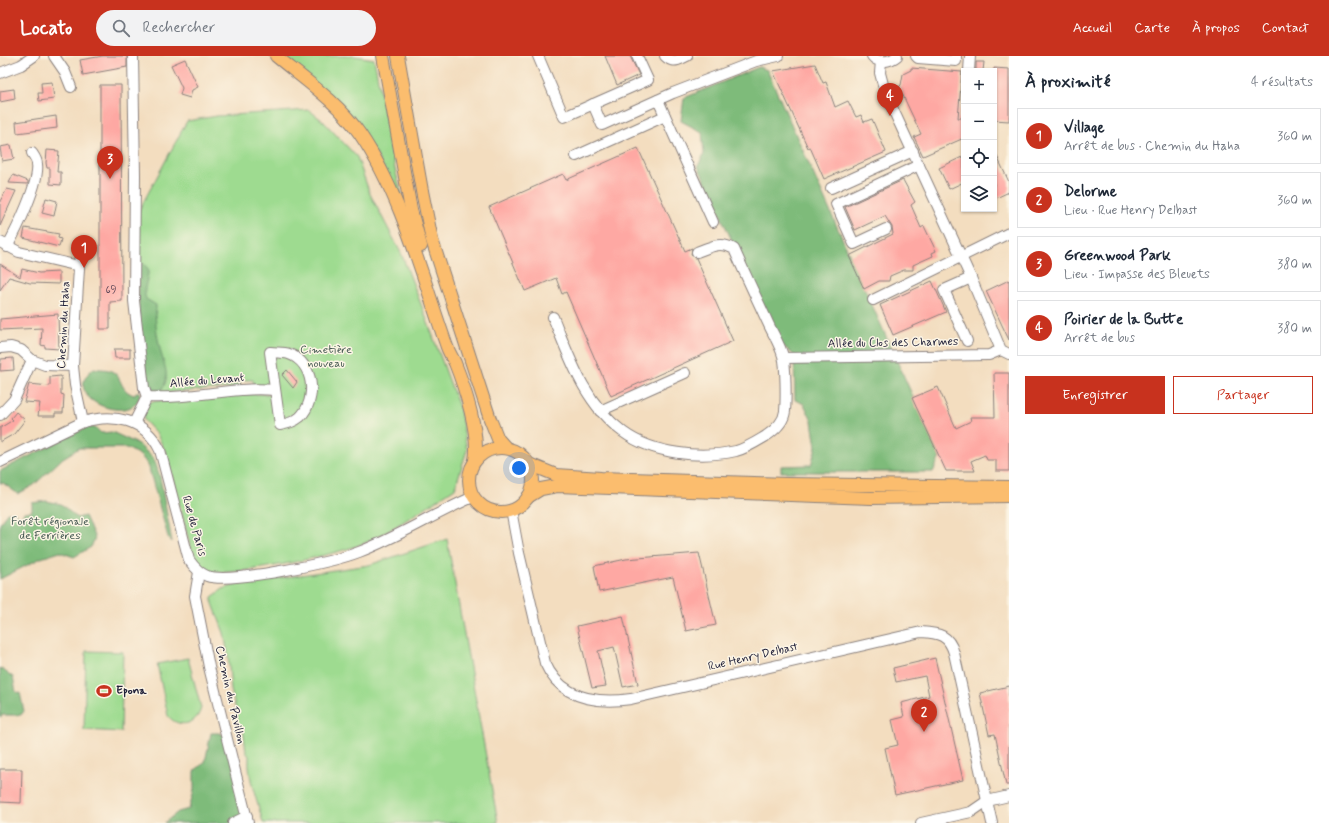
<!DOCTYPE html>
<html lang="fr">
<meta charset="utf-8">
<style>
body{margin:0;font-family:Mynerve,sans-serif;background:#f2f2f3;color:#1f2937}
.controls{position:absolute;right:12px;top:12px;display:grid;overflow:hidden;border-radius:0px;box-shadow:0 1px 3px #0004}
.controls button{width:36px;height:36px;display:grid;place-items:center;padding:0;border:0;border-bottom:1px solid #e0e1e3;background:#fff;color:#1f2937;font:20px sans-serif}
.you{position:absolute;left:519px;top:412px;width:14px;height:14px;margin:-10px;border:3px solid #fff;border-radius:50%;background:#1a73e8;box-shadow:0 0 0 6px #1a73e833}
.badge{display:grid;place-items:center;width:26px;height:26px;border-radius:50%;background:#c8321e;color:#fff;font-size:13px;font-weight:700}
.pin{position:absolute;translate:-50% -33px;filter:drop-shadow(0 1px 2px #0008)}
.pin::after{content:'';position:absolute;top:21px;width:14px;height:12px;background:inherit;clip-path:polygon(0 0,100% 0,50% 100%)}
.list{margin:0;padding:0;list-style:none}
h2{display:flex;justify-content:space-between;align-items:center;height:52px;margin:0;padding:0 16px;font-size:17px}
h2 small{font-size:13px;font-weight:400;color:#747a83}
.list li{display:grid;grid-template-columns:26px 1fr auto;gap:12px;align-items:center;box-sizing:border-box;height:56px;margin:0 8px 8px;padding:0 8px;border:1px solid #e0e1e3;border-radius:0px}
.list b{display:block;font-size:15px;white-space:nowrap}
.list p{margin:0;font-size:13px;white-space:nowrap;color:#747a83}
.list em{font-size:13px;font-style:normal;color:#747a83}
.actions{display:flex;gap:8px;padding:12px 16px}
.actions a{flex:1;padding:9px 0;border:1px solid #c8321e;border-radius:0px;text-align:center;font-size:14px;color:#c8321e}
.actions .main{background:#c8321e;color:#fff}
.icon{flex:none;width:22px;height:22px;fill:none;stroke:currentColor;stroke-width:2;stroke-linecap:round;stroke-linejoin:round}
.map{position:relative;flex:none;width:1009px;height:767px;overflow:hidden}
header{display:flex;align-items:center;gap:24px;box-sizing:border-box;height:56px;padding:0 20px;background:#c8321e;color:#fff}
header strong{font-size:19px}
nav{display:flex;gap:22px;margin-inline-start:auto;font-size:14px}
.search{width:280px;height:36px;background:#f2f2f3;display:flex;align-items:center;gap:10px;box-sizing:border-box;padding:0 14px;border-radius:22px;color:#747a83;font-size:15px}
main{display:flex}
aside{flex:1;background:#fff}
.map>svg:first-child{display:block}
</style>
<header>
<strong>Locato</strong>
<div class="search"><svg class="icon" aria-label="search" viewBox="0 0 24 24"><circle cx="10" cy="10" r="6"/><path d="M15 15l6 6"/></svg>Rechercher</div>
<nav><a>Accueil</a><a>Carte</a><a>À propos</a><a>Contact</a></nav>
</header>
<main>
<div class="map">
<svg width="1009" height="767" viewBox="0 0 1009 767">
<rect width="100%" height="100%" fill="#fcf5e5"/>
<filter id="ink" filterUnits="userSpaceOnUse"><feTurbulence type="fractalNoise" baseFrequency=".025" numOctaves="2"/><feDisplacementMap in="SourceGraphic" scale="8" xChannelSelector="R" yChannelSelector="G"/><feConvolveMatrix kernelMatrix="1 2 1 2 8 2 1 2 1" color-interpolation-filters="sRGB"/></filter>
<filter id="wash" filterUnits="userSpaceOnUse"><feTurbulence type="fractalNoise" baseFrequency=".012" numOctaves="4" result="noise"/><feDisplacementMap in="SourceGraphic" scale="16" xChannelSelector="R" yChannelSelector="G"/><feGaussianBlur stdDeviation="0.9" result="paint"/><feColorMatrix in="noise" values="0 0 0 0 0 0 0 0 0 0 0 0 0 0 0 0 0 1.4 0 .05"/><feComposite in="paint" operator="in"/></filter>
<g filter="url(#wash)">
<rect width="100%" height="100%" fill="#f3ddbf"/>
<g fill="#9edb90" stroke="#607e66">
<polygon points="284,0 355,0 374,3 395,113 407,161 375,96"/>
<path d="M309,54L323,65L357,101L370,138L401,197L424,256L460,354L467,394L455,432C426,451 398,471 367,486C344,497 233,522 211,515C202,512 196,506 192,497L166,397L157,378L144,364V358L149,346L220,338H268L272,342L271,326L267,330H254L253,324H240V331L152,338L150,335L139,264L138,156L187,65L217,60Z"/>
<path d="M447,483L498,767H263C258,746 247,722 249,700L246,696L243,672L237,668V658L231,634L228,599L224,577L212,545V541L223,533L239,528L369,509Z"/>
<polygon points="86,595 123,596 121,676 84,674"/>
<path d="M188,602L201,652C197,669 179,673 168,660L157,608Z"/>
</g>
<g fill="#7ebb7a" stroke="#506e5a">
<polygon points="759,11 767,14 940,401 933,416 781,416 781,410 811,409 816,391 812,365 804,348 795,344 794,299 778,286 698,110 704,98 702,76 681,65 684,42"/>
<path d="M140,207L144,208L148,213C149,224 142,231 146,243L156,249C154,264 157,279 160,293C163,307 172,322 161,334L152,333L147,324L139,264L138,209Z"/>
<path d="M94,312C101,314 107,312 113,316C123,322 119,334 134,339L136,336H140C140,373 54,344 94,312Z"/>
<polygon points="87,371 96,372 101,377 112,376 138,388 154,403 160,421 172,486 168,481 148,409 141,400 127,392 79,392 63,402 34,429 18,438 3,427 0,427 0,415"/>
<polygon points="46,445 61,448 77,462 85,460 95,482 91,491 74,501 60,496 41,502 0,523 0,468 7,456 16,457 20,464 24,456 32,455 32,447"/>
<polygon points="0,612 13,621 16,636 20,637 24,655 21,659 3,659 0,661"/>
<polygon points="211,677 219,677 228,681 245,767 164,767 178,756 189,753 194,734 194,715 205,706"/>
</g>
<g id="blocks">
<g fill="#fea8a3">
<polygon points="103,0 127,0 127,11 83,19 80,4"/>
<polygon points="605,0 630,0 639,19 617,29"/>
<polygon points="185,3 198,31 192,34 190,42 180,39 182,32 171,9"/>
<polygon points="976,6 984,6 983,15 976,15"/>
<polygon points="815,8 823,27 826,26 835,51 848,45 856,61 861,59 864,66 872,63 886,96 824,123 810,91 808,92 773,15"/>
<polygon points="911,12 962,16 958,62 964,62 964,82 923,100 914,81 921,78 899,31 901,29 903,18 911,14"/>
<polygon points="994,12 1009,13 1009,65 994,64"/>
<polygon points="52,26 54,43 39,45 38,37 42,37 41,27"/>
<polygon points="100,29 121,29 122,245 110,246 110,273 100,273"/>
<polygon points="14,33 15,43 0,46 0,35"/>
<polygon points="56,60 57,72 17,77 16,66"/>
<polygon points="11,89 14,103 2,105 0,91"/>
<polygon points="638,92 685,195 692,192 691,199 696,202 733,285 611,340 566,236 562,238 556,222 525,235 489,151 563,118 566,124"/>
<polygon points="47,94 59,95 57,116 61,116 61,129 50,128 50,112 47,112 46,107"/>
<polygon points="994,94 1009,126 1009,136 994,143"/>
<polygon points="964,100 964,126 949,133 939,112"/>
<polygon points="13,119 28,125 28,128 9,127"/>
<polygon points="903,124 915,146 911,149 921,172 924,170 936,195 932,197 933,200 913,209 913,214 904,214 890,220 889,225 879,225 864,233 849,200 893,178 892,171 885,160 855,174 845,151"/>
<polygon points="7,133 16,135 0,170 0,145"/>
<polygon points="46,142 57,145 54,160 42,157"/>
<polygon points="25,172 59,178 58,182 61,183 59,191 23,182"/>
<polygon points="0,208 20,221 22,213 39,217 59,216 59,228 30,227 9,221 0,234"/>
<polygon points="1009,224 1009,284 986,235"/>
<polygon points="932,225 946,256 893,279 880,249"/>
<polygon points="58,258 59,293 45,292 45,290 41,289 42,272 0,274 0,263"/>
<polygon points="114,293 130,293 130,302 115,302"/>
<polygon points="13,302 14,314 0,315 1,303"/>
<polygon points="287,314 297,326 293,332 282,319"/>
<polygon points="994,317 1009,317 1009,415 996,415 996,404 987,404 985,399 971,405 975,415 946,415 912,342 938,331 956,372 971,365 970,361 995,361"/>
<polygon points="61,320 61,338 64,339 63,357 55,357 55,360 38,360 40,347 24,346 29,328 50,330 50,321"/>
<polygon points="16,356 25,364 14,378 0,386 0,372 13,364 11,362"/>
<polygon points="699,497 716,569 686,575 673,521 599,536 594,510 626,503"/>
<polygon points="623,560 638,628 623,631 614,591 598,595 606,630 592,632 577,570"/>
<polygon points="935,602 963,724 895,739 885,692 898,689 892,664 904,661 901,647 929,640 925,620 896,626 893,612"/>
<polygon points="1009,630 1009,729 1006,729 995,678 989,679 980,637"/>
<polygon points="0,713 22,713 21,747 0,746"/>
</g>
</g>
</g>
<g filter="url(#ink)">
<use href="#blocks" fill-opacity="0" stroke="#8a807d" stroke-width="1"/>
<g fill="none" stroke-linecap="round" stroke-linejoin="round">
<g stroke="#8a807d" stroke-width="12">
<g id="minor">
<polyline points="54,0 65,16 71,31"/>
<polyline points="133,0 135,119 134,245 144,332 147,341"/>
<polyline points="538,0 564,61 648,24 637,0"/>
<path d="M665,0C673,8 678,4 687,0"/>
<path d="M872,0C878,8 890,6 897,0"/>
<polyline points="916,0 918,2 956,5 956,0"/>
<polyline points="881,5 880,17 885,36 971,222 1001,294 1009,298"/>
<polyline points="969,15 970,0"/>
<polyline points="0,17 21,9 34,0"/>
<polyline points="658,44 713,166"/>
<polyline points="593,48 602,69 673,37 756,5 778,0"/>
<polyline points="576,100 665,60"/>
<polyline points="831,132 913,95"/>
<polyline points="886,173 854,188 836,148 919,109"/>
<polyline points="0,186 19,196 79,210"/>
<path d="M7,191C16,175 40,126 37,108C37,104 34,100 32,97"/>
<polyline points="80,196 73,310 75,329 83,366"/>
<polyline points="873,244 1009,177"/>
<path d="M553,261C570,303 585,348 623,376C653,398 700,403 736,395C747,392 756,386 766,380C775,374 784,366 785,355C786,344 786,309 783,300C780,289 773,278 768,267C757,243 745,218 734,193C720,185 710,191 697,196"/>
<polyline points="967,285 944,234 971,222"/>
<polyline points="0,292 11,291 21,294 32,304 45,309 73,310"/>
<path d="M270,296C276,297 283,296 289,298C314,307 318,343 300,361C294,366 287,368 280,369Z"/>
<polyline points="784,302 989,299 1001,294"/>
<path d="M147,341C190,344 231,330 275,334"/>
<polyline points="600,355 685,317"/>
<polyline points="0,359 14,344 32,304"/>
<polyline points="134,367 147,341"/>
<path d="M0,406L83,366C114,357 145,363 160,394L189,504C194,511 199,517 207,520C231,528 333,506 359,496C398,481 434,458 473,441"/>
<path d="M511,454L519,497L545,607C561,643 596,648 631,643L921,576C939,577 949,579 954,597L992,767"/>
<polyline points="199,516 195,540 209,611 248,767"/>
<polyline points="233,767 247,760"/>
<polyline points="921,767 971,756 987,745 1009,740"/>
</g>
</g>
<g stroke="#8a807d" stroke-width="14">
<g id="major">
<path d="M276,0C305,24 338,46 360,78C401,138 422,220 446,288C448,295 452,301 455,307C465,332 480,379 475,404"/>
<polyline points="383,0 411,154 421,190"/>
<polyline points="398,0 422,135 432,184 490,363 498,383 506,392"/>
<circle cx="501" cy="424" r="32"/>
<polyline points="529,408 556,419 601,422 787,428 1009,431"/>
<polyline points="528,441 541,433 557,430 871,442 1009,440"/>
</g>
</g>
<use href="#minor" stroke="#fff" stroke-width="10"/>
<use href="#major" stroke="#fbbd6e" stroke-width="12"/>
</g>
</g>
<defs>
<g id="stadium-bare" transform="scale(1.2)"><path d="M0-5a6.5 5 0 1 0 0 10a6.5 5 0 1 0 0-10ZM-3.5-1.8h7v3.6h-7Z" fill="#c8321e" stroke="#fcf5e5" stroke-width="2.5" paint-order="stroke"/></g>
</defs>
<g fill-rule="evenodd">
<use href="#stadium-bare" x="104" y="635"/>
</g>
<g text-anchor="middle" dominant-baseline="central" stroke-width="3" stroke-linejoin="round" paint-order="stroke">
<g font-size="10" fill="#594455">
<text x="111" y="234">69</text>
</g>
<g font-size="12" fill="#22223b" stroke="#fcf5e5">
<text transform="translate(64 269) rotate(-87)">Chemin du Haha</text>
<text transform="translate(893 287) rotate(-1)">Allée du Clos des Charmes</text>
<text transform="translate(207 325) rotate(-5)">Allée du Levant</text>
<text transform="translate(194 470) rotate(74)">Rue de Paris</text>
<text transform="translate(753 601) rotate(-13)">Rue Henry Delbast</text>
<text transform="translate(230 639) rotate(77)">Chemin du Pavillon</text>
</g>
<g font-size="12" fill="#475a54" stroke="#fcf5e5">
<text x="326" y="294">Cimetière<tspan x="326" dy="14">nouveau</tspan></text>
<text x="50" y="466">Forêt régionale<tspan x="50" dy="14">de Ferrières</tspan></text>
</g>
<g font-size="12" font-weight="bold" fill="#22223b" stroke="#fcf5e5" text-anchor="start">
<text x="116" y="635">Epona</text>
</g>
</g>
</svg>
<div class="controls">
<button>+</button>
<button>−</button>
<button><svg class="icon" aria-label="locate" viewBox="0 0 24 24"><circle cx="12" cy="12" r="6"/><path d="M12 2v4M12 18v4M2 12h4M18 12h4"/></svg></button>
<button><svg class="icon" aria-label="layers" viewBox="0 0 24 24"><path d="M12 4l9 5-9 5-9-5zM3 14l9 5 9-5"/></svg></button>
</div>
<div class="you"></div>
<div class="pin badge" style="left:84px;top:212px">1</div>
<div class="pin badge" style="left:924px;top:676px">2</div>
<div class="pin badge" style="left:110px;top:123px">3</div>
<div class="pin badge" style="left:890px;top:60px">4</div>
</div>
<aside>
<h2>À proximité<small>4 résultats</small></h2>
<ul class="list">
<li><span class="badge">1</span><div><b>Village</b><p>Arrêt de bus · Chemin du Haha</p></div><em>360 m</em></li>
<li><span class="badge">2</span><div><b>Delorme</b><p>Lieu · Rue Henry Delbast</p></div><em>360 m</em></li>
<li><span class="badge">3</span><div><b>Greenwood Park</b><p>Lieu · Impasse des Bleuets</p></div><em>380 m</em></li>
<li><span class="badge">4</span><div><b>Poirier de la Butte</b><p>Arrêt de bus</p></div><em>380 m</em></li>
</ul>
<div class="actions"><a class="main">Enregistrer</a><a>Partager</a></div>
</aside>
</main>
